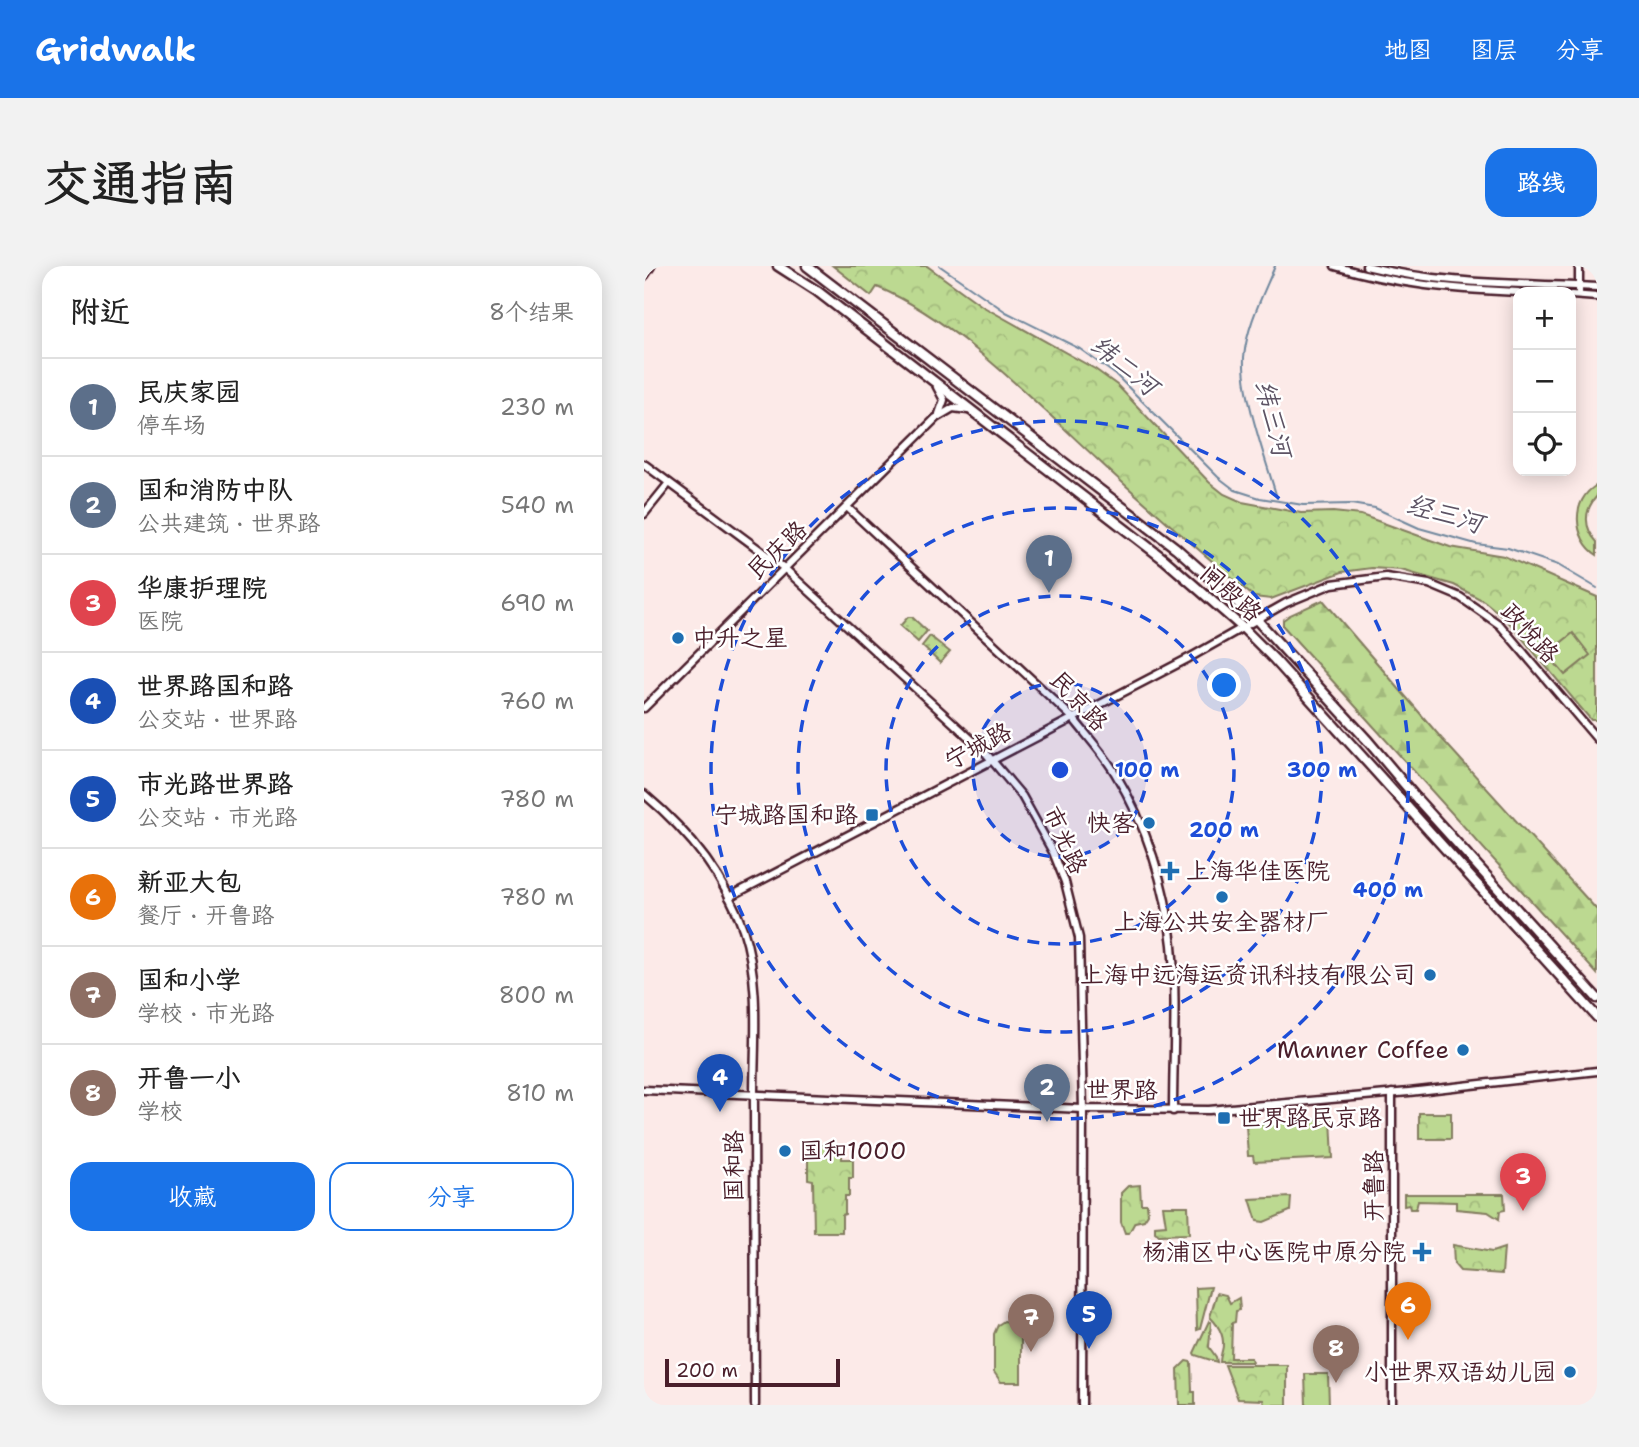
<!DOCTYPE html>
<html lang="zh">
<meta charset="utf-8">
<style>
body{margin:0;font-family:"Shantell Sans","LXGW WenKai TC",sans-serif;background:#f2f2f2;color:#222}
.controls{position:absolute;right:21px;top:21px;display:grid;overflow:hidden;border-radius:14px;box-shadow:0 4px 18px #0003}
.controls button{width:63px;height:63px;display:grid;place-items:center;padding:0;border:0;border-bottom:2px solid #e0e0e0;background:#fff;color:#222;font:35px sans-serif}
.scale{position:absolute;left:21px;bottom:18px;width:175px;box-sizing:border-box;padding-left:7px;border:4px solid #4a1f2b;border-top:0;font-size:19px;line-height:24px;white-space:nowrap;color:#4a1f2b;-webkit-text-stroke:5px #fff;paint-order:stroke}
.you{position:absolute;left:581px;top:420px;width:24px;height:24px;margin:-18px;border:5px solid #fff;border-radius:50%;background:#1a73e8;box-shadow:0 0 0 10px #1a73e833}
.badge{display:grid;place-items:center;width:46px;height:46px;border-radius:50%;background:#1a73e8;color:#fff;font-size:23px;font-weight:700}
.pin{position:absolute;translate:-50% -58px;filter:drop-shadow(0 2px 4px #0008)}
.pin::after{content:'';position:absolute;top:37px;width:24px;height:21px;background:inherit;clip-path:polygon(0 0,100% 0,50% 100%)}
.list{margin:0;padding:0;list-style:none}
h2{display:flex;justify-content:space-between;align-items:center;height:91px;margin:0;padding:0 28px;font-size:30px}
h2 small{font-size:23px;font-weight:400;color:#767676}
.list li{display:grid;grid-template-columns:46px 1fr auto;gap:21px;align-items:center;box-sizing:border-box;height:98px;padding:0 28px;border-top:2px solid #e0e0e0}
.list b{display:block;font-size:26px;white-space:nowrap}
.list p{margin:0;font-size:23px;white-space:nowrap;color:#767676}
.list em{font-size:23px;font-style:normal;color:#767676}
.actions{display:flex;gap:14px;padding:21px 28px}
.actions a{flex:1;padding:16px 0;border:2px solid #1a73e8;border-radius:21px;text-align:center;font-size:24px;color:#1a73e8}
.actions .main{background:#1a73e8;color:#fff}
.icon{flex:none;width:38px;height:38px;fill:none;stroke:currentColor;stroke-width:2;stroke-linecap:round;stroke-linejoin:round}
.map{position:relative;flex:none;width:953px;height:1139px;overflow:hidden;border-radius:21px}
header{display:flex;align-items:center;gap:42px;box-sizing:border-box;height:98px;padding:0 35px;background:#1a73e8;color:#fff}
header strong{font-size:33px}
nav{display:flex;gap:38px;margin-inline-start:auto;font-size:24px}
.intro{display:flex;align-items:center;justify-content:space-between;box-sizing:border-box;height:168px;padding:0 42px}
h1{margin:0;font-size:49px}
.button{padding:18px 32px;border-radius:21px;background:#1a73e8;color:#fff;font-size:24px;font-weight:700}
main{display:flex;gap:42px;padding:0 42px}
aside{flex:1;background:#fff;border-radius:21px;box-shadow:0 4px 18px #0003}
.map>svg:first-child{display:block}
</style>
<header>
<strong>Gridwalk</strong>
<nav><a>地图</a><a>图层</a><a>分享</a></nav>
</header>
<div class="intro"><h1>交通指南</h1><a class="button">路线</a></div>
<main>
<aside>
<h2>附近<small>8个结果</small></h2>
<ul class="list">
<li><span class="badge" style="background:#5c6f8a">1</span><div><b>民庆家园</b><p>停车场</p></div><em>230 m</em></li>
<li><span class="badge" style="background:#5c6f8a">2</span><div><b>国和消防中队</b><p>公共建筑 · 世界路</p></div><em>540 m</em></li>
<li><span class="badge" style="background:#e0444e">3</span><div><b>华康护理院</b><p>医院</p></div><em>690 m</em></li>
<li><span class="badge" style="background:#1a4fb4">4</span><div><b>世界路国和路</b><p>公交站 · 世界路</p></div><em>760 m</em></li>
<li><span class="badge" style="background:#1a4fb4">5</span><div><b>市光路世界路</b><p>公交站 · 市光路</p></div><em>780 m</em></li>
<li><span class="badge" style="background:#e8710a">6</span><div><b>新亚大包</b><p>餐厅 · 开鲁路</p></div><em>780 m</em></li>
<li><span class="badge" style="background:#8d6e63">7</span><div><b>国和小学</b><p>学校 · 市光路</p></div><em>800 m</em></li>
<li><span class="badge" style="background:#8d6e63">8</span><div><b>开鲁一小</b><p>学校</p></div><em>810 m</em></li>
</ul>
<div class="actions"><a class="main">收藏</a><a>分享</a></div>
</aside>
<div class="map">
<svg width="953" height="1139" viewBox="0 0 953 1139">
<defs>
<pattern id="grass-dots" width="8" height="8" patternUnits="userSpaceOnUse" patternTransform="scale(1.75)"><rect width="8" height="8" fill="#bcd991"/><path d="M2 2h.1M6 6h.1" fill="none" stroke="#a3ba7d" stroke-width="1.8" stroke-linecap="round"/></pattern>
<pattern id="forest-firs" width="22" height="20" patternUnits="userSpaceOnUse" patternTransform="scale(1.75)"><rect width="22" height="20" fill="#bcd991"/><path d="M5 1l3.5 6h-7zM16 11l3.5 6h-7z" fill="#a3ba7d"/></pattern>
<pattern id="park-crowns" width="20" height="18" patternUnits="userSpaceOnUse" patternTransform="scale(1.75)"><rect width="20" height="18" fill="#bcd991"/><path d="M2 6a3 3 0 1 1 6 0M12 15a3 3 0 1 1 6 0" fill="none" stroke="#a3ba7d"/></pattern>
</defs>
<rect width="100%" height="100%" fill="#fceae8"/>
<filter id="ink" filterUnits="userSpaceOnUse"><feTurbulence type="fractalNoise" baseFrequency=".0143" numOctaves="2"/><feDisplacementMap in="SourceGraphic" scale="14" xChannelSelector="R" yChannelSelector="G"/><feConvolveMatrix kernelMatrix="1 2 1 2 8 2 1 2 1" color-interpolation-filters="sRGB"/></filter>
<g filter="url(#ink)">
<g fill="url(#grass-dots)" stroke="#837c5e" stroke-width="2">
<polygon points="264,351 268,351 283,365 274,376 256,360"/>
<polygon points="286,370 306,386 296,397 278,380"/>
</g>
<polygon fill="url(#forest-firs)" stroke="#837c5e" stroke-width="2" points="679,334 798,473 953,644 953,708 639,360 639,354 646,349"/>
<g fill="url(#park-crowns)" stroke="#837c5e" stroke-width="2">
<path d="M189,0H283L338,40L451,103L473,119L565,216L580,228L598,236L657,247L689,246L717,249L806,281L860,290L953,331V454H947L862,353L840,335L810,319L757,304L728,302L698,306L627,333L610,331C557,286 504,241 454,194C391,136 311,53 233,21L227,30Z"/>
<rect x="775" y="847" width="32" height="26"/>
<polygon points="164,879 198,880 198,893 209,893 209,912 205,912 205,930 201,930 201,948 198,949 198,966 170,966 169,914 164,913"/>
<polygon points="496,919 497,938 503,938 504,948 500,954 491,956 485,967 481,967 477,956 477,927 484,920"/>
<polygon points="760,928 860,928 861,944 856,945 855,953 844,946 812,943 812,936 774,935 772,943 766,943 765,939 760,940"/>
<polygon points="519,940 544,940 545,968 515,969 511,966 511,960 522,959"/>
<polygon points="809,979 848,986 860,982 858,1008 816,1005 810,998"/>
<polygon points="567,1021 556,1063 553,1064 552,1022"/>
<path d="M573,1027L582,1029L586,1037L595,1032L596,1044L592,1045L591,1056L588,1057L587,1092H607L608,1096H576C576,1092 577,1089 578,1085C582,1071 575,1060 566,1051Z"/>
<polygon points="565,1055 567,1057 565,1081 572,1091 573,1096 551,1089 550,1087"/>
<polygon points="542,1095 547,1096 548,1126 551,1126 551,1139 535,1139 534,1103"/>
<polygon points="581,1099 643,1099 643,1139 620,1139 619,1134 594,1133"/>
</g>
<g fill="#bcd991" stroke="#837c5e" stroke-width="2">
<path d="M953,219V230C939,245 940,262 953,276V289C929,273 926,234 953,219Z"/>
<polygon points="929,367 946,389 921,409 903,388"/>
<polygon points="687,853 689,892 610,896 609,890 604,890 602,859"/>
<polygon points="647,931 646,945 620,956 613,955 606,933"/>
<polygon points="360,1055 370,1057 377,1067 377,1116 357,1116 350,1106 350,1068 354,1059"/>
<polygon points="661,1108 684,1108 685,1139 662,1139"/>
</g>
<g fill="none" stroke-linecap="round" stroke-linejoin="round">
<g stroke="#6f879d" stroke-width="2">
<polyline points="296,0 362,46 436,83 472,109 574,211 591,224 616,232 659,239 707,238 731,242 775,262 832,278 864,282 914,299 953,322"/>
<path d="M631,0C619,29 603,59 600,91C598,129 622,194 633,232"/>
</g>
<g stroke="#4a1f2b" stroke-width="11">
<g id="minor">
<path d="M691,0C753,19 810,23 874,26"/>
<path d="M722,0C798,19 876,17 953,21"/>
<polyline points="935,0 935,29"/>
<polyline points="927,29 953,31"/>
<polyline points="293,121 300,134 295,148"/>
<polyline points="0,198 140,302 340,485 378,530 409,586 421,616 435,672 439,843 438,1139"/>
<path d="M204,242L429,452C443,470 459,487 471,507C502,558 522,620 528,679C533,733 529,790 529,845"/>
<polyline points="0,248 25,217"/>
<polyline points="0,442 292,152 309,142 324,144"/>
<path d="M0,528C44,565 80,608 99,663C118,721 109,782 110,842C110,941 110,1040 111,1139"/>
<polyline points="85,631 545,392 642,337 688,318 742,311 785,318 816,331 856,359 953,473"/>
<polyline points="0,824 439,843 565,844 765,826 953,805"/>
<polyline points="748,827 748,1139"/>
</g>
</g>
<g stroke="#4a1f2b" stroke-width="13">
<g id="major">
<polyline points="134,0 173,25 521,294 599,362 630,393 953,751"/>
<polyline points="163,0 532,282 613,354 724,475 773,533 953,732"/>
<polyline points="0,9 6,0"/>
</g>
</g>
<use href="#minor" stroke="#fff" stroke-width="6"/>
<use href="#major" stroke="#fff" stroke-width="8"/>
</g>
</g>
<circle cx="416" cy="504" r="87" fill="#1d4ed8" fill-opacity=".12"/>
<g fill="none" stroke="#1d4ed8" stroke-width="3.5" stroke-dasharray="12 9">
<circle cx="416" cy="504" r="87"/>
<circle cx="416" cy="504" r="174"/>
<circle cx="416" cy="504" r="262"/>
<circle cx="416" cy="504" r="349"/>
</g>
<g fill="#1f6fb2" stroke="#fff" stroke-width="2.5">
<circle cx="34" cy="372" r="7"/>
<rect x="221" y="542" width="14" height="14" rx="3.5"/>
<circle cx="505" cy="557" r="7"/>
<path d="M522.5 594.5h7v7h7v7h-7v7h-7v-7h-7v-7h7z"/>
<circle cx="578" cy="631" r="7"/>
<circle cx="786" cy="709" r="7"/>
<circle cx="819" cy="784" r="7"/>
<rect x="573" y="845" width="14" height="14" rx="3.5"/>
<circle cx="141" cy="885" r="7"/>
<path d="M774.5 975.5h7v7h7v7h-7v7h-7v-7h-7v-7h7z"/>
<circle cx="926" cy="1106" r="7"/>
</g>
<g text-anchor="middle" dominant-baseline="central" stroke-width="5" stroke-linejoin="round" paint-order="stroke">
<g font-size="24" fill="#4a1f2b" stroke="#fff">
<text transform="translate(133 284) rotate(-44)">民庆路</text>
<text transform="translate(587 327) rotate(41)">闸殷路</text>
<text transform="translate(886 367) rotate(47)">政悦路</text>
<text transform="translate(435 435) rotate(47)">民京路</text>
<text transform="translate(334 480) rotate(-28)">宁城路</text>
<text transform="translate(421 574) rotate(65)">市光路</text>
<text transform="translate(478 824) rotate(1)">世界路</text>
<text transform="translate(90 900) rotate(-90)">国和路</text>
<text transform="translate(730 920) rotate(-90)">开鲁路</text>
</g>
<g font-size="24" fill="#4a1f2b" stroke="#fff" text-anchor="end">
<text x="48" y="372" text-anchor="start">中升之星</text>
<text x="214" y="549">宁城路国和路</text>
<text x="491" y="557">快客</text>
<text x="542" y="605" text-anchor="start">上海华佳医院</text>
<text x="578" y="656" text-anchor="middle">上海公共安全器材厂</text>
<text x="772" y="709">上海中远海运资讯科技有限公司</text>
<text x="805" y="784">Manner Coffee</text>
<text x="594" y="852" text-anchor="start">世界路民京路</text>
<text x="155" y="885" text-anchor="start">国和1000</text>
<text x="762" y="986">杨浦区中心医院中原分院</text>
<text x="912" y="1106">小世界双语幼儿园</text>
</g>
<g font-size="26" font-style="italic" fill="#5d5364" stroke="#fff">
<text transform="translate(481 99) rotate(39)">纬二河</text>
<text transform="translate(630 152) rotate(76)">纬三河</text>
<text transform="translate(801 247) rotate(16)">经三河</text>
</g>
</g>
<circle cx="416" cy="504" r="10" fill="#1d4ed8" stroke="#fff" stroke-width="3.5"/>
<g font-size="21" text-anchor="middle" font-weight="bold" fill="#1d4ed8" stroke="#fff" stroke-width="5" stroke-linejoin="round" paint-order="stroke">
<text x="503" y="511">100 m</text>
<text x="678" y="511">300 m</text>
<text x="580" y="571">200 m</text>
<text x="744" y="631">400 m</text>
</g>
</svg>
<div class="controls">
<button>+</button>
<button>−</button>
<button><svg class="icon" aria-label="locate" viewBox="0 0 24 24"><circle cx="12" cy="12" r="6"/><path d="M12 2v4M12 18v4M2 12h4M18 12h4"/></svg></button>
</div>
<div class="scale">200 m</div>
<div class="you"></div>
<div class="pin badge" style="left:405px;top:327px;background:#5c6f8a">1</div>
<div class="pin badge" style="left:403px;top:856px;background:#5c6f8a">2</div>
<div class="pin badge" style="left:879px;top:945px;background:#e0444e">3</div>
<div class="pin badge" style="left:76px;top:846px;background:#1a4fb4">4</div>
<div class="pin badge" style="left:445px;top:1083px;background:#1a4fb4">5</div>
<div class="pin badge" style="left:764px;top:1074px;background:#e8710a">6</div>
<div class="pin badge" style="left:387px;top:1086px;background:#8d6e63">7</div>
<div class="pin badge" style="left:692px;top:1117px;background:#8d6e63">8</div>
</div>
</main>
